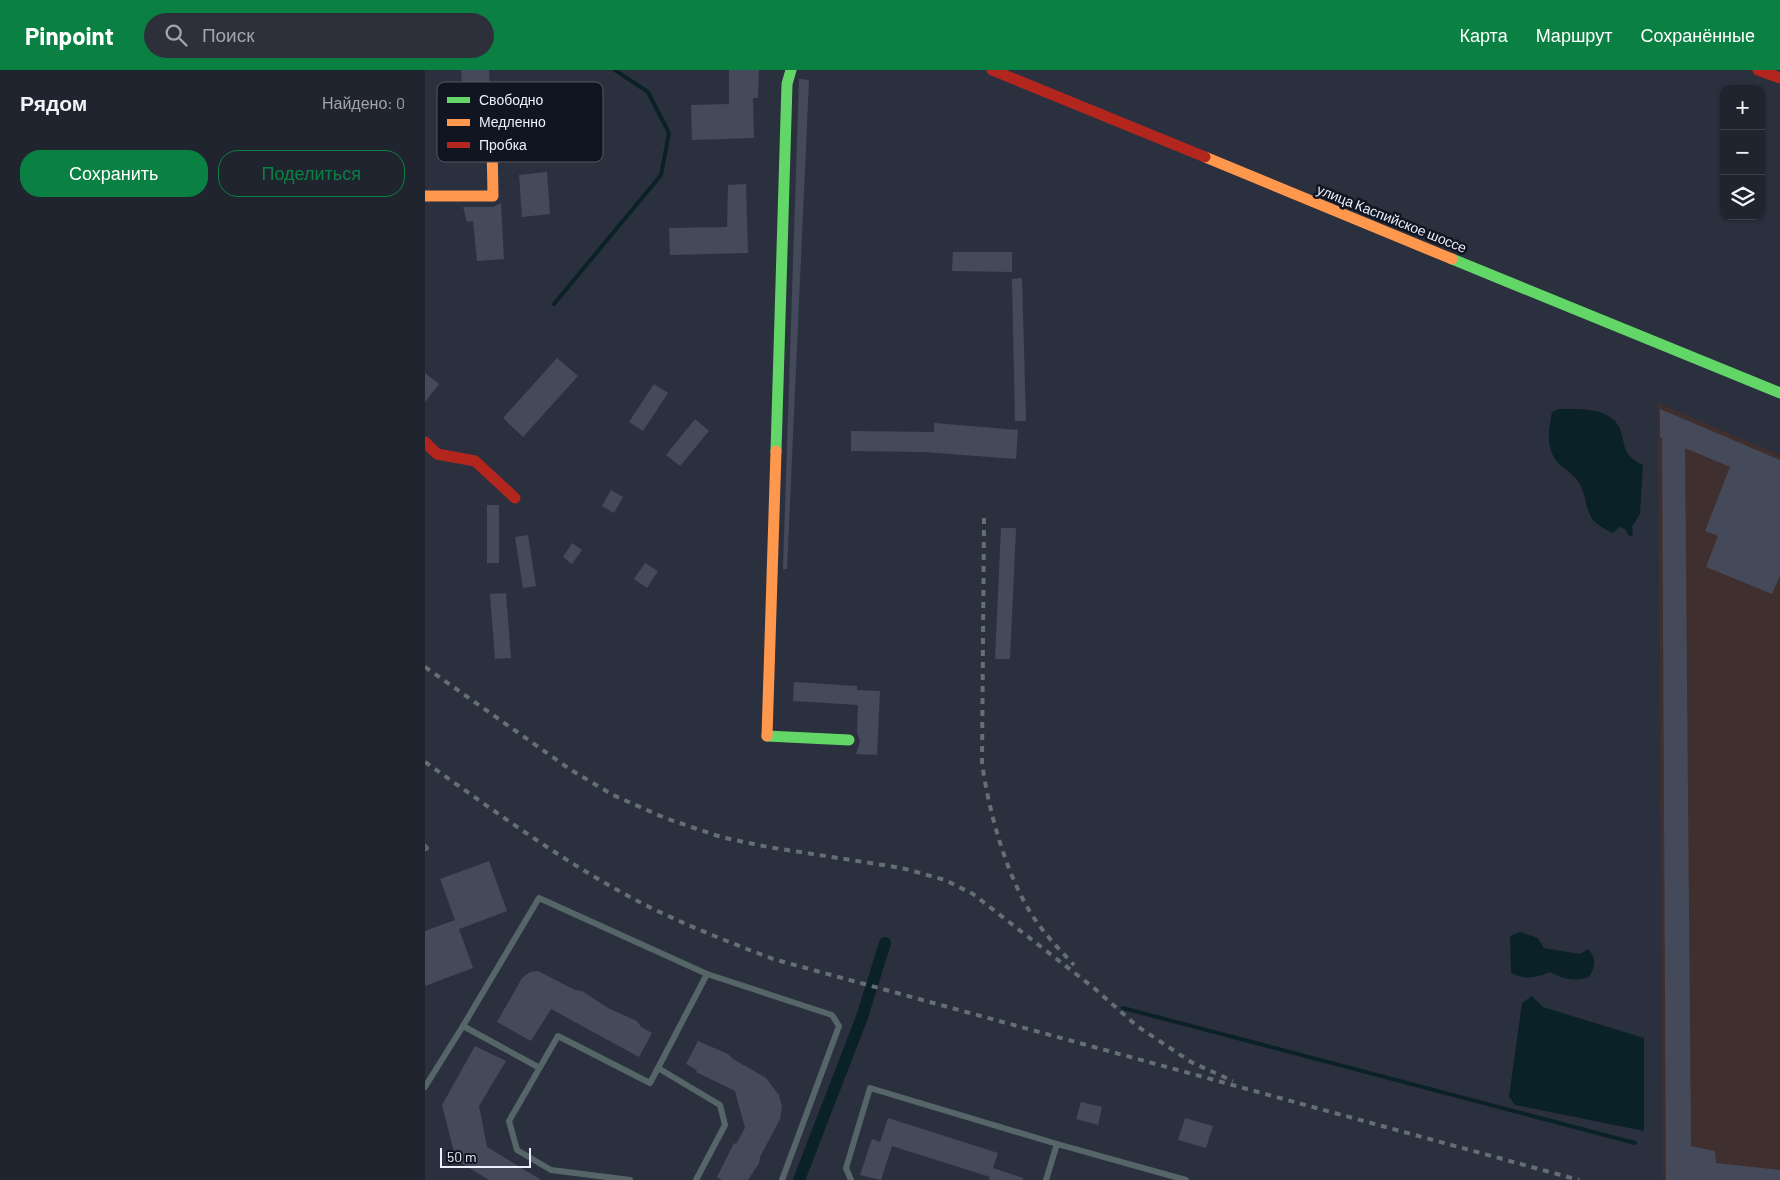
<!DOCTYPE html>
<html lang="ru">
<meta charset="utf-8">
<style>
body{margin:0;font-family:Barlow,sans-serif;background:#2d303b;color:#f1f3f6}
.controls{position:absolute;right:15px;top:15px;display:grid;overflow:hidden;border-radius:10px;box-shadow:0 1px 4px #0004}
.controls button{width:45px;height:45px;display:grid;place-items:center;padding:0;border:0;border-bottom:1px solid #3d414b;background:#20242f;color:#f1f3f6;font:25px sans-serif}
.scale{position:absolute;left:15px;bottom:12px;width:91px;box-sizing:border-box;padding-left:5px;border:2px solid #eaf0fe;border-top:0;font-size:14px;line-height:18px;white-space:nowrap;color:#eaf0fe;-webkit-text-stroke:4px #111521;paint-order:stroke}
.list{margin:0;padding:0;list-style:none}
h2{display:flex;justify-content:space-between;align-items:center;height:65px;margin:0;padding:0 20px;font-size:21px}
h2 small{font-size:16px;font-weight:400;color:#a2a4aa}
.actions{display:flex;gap:10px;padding:15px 20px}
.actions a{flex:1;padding:11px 0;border:1px solid #0b8043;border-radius:20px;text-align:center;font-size:18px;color:#0b8043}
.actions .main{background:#0b8043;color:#fff}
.icon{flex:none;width:28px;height:28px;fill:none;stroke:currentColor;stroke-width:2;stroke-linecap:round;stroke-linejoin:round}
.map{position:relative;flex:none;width:1355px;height:1110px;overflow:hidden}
header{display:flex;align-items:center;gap:30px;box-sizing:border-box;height:70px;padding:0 25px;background:#0b8043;color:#fff}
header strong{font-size:24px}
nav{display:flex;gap:28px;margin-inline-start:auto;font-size:18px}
.search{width:350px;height:45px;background:#2d303b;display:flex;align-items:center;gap:12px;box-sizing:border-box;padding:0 18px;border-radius:28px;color:#a2a4aa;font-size:19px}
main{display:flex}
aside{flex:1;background:#20242f}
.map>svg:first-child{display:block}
</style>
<header>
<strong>Pinpoint</strong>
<div class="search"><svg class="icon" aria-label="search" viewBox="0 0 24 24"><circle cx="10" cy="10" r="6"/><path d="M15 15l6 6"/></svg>Поиск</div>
<nav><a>Карта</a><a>Маршрут</a><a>Сохранённые</a></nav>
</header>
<main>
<aside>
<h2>Рядом<small>Найдено: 0</small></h2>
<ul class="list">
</ul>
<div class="actions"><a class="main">Сохранить</a><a>Поделиться</a></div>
</aside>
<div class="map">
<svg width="1355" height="1110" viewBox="0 0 1355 1110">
<rect width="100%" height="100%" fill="#2b303f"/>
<polygon fill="#402f2f" points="1233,333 1355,385 1355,1110 1238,1110"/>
<g fill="#0b2128">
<path d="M1134,339C1151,339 1177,337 1190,351C1204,367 1191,383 1218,395L1215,444L1207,457L1208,465L1204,466L1200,459L1194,457L1188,463C1181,460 1170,454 1166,447C1160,436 1161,423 1153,411C1143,397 1130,398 1125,377C1122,365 1125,354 1127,342Z"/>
<path d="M1095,862L1113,868L1119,878L1155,884L1163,879C1172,888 1170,897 1164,907C1150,912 1138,909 1125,902C1112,908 1099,910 1086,903L1085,866Z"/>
<polygon points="1107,926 1118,937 1219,968 1219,1061 1090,1035 1084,1027 1097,933"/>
</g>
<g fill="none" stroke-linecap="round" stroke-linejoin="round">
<g stroke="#0b2128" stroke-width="4">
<polyline points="129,234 236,105 244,63 223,22 190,0"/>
<polyline points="698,938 1210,1073"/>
</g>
<polyline stroke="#0b2128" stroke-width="12" points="374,1110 437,947 460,873"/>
</g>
<g fill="#454a5a">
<polygon points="36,0 64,0 65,24 38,24"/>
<polygon points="304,0 334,0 333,28 328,28 329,68 267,70 266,35 304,34"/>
<polygon points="374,9 384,10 362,499 358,499"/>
<polygon points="122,102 125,144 97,147 94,105"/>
<polygon points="321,114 323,183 245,185 244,158 302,157 303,115"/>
<polygon points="76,133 79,189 52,191 48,151 42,152 38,137 68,137"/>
<polygon points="528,182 587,182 587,202 527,201"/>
<polygon points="597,208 601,351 590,351 587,209"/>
<polygon points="132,288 153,306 98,367 78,348"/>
<polygon points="0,303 14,314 0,332"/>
<polygon points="229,314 243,323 218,361 204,352"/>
<polygon points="1235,339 1355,390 1355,505 1347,524 1281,497 1293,466 1280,461 1305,397 1260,378 1266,1076 1290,1081 1291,1093 1355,1100 1355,1110 1241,1110 1237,368 1235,367"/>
<polygon points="270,349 284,361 255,396 241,385"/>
<polygon points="509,353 593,360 591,389 499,382 426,381 426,361 509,362"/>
<polygon points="186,420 198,427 189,443 177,436"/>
<rect x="62" y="435" width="12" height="58"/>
<polygon points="576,458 591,458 585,589 570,589"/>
<polygon points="103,465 111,516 98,518 90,467"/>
<polygon points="147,473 157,480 147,494 138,487"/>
<polygon points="220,493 233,501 222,518 209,509"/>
<polygon points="81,523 86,588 70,589 65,524"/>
<polygon points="369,612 432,616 432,620 455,621 452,685 431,684 435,671 432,663 433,635 368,631"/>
<polygon points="64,791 82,841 34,859 48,898 0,916 0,861 30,850 15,809"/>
<polygon points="113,901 150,920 157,921 183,938 212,951 216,957 227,963 214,987 126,939 106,971 72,952 97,908 105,902"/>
<polygon points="273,971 303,984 308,989 341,1008 354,1025 357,1036 355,1049 335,1087 334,1093 323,1110 297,1110 292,1107 309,1073 311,1074 320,1058 310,1021 271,1002 272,1000 261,994"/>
<polygon points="50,976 81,991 54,1036 62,1077 116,1110 64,1110 31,1090 17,1035"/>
<polygon points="656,1032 677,1037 673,1055 651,1049"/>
<polygon points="463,1048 573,1083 568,1098 598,1108 598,1110 564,1110 565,1107 467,1076 456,1110 435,1105 447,1069 455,1072"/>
<polygon points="760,1048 788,1056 781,1078 753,1070"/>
</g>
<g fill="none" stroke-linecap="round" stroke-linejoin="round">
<g stroke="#566668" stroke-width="6">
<polyline points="0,777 1,778"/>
<polyline points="113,997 38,956 114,828 282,904"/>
<polyline points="233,998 282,904 407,945 414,956 357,1110"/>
<polyline points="0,1017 38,956"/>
<polyline points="205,1110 126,1100 92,1080 84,1051 133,966 225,1013 233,998 295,1035 300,1055 271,1110"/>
<polyline points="426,1110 421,1098 445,1018 632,1074 761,1110"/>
<polyline points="621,1110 632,1074"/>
</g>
<g stroke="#63d668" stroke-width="11">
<polyline points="1027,189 1355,323"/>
<polyline points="351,381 362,14 366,0"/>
<polyline points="342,666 424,670"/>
</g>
<g stroke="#ff974d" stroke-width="11">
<polyline points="780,87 1027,189"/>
<polyline points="0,126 68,126 67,73"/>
<polyline points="342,666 351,381"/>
</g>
<g stroke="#b3261e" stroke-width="11">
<polyline points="567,0 780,87"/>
<polyline points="1333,0 1355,8"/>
<polyline points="0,372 12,384 50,391 90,428"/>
</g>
<g stroke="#646f73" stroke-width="4" stroke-dasharray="6 6" stroke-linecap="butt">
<path d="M559,448L557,693C564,743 583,814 614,855C624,869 637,882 649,895"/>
<polyline points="0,597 146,700 188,725 240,748 296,767 343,777 477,798 520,810 548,824 669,918 712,956 766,992 808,1011"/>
<path d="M0,692C64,737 127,784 196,822C244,849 296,869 348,889L1154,1110"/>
</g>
</g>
<g text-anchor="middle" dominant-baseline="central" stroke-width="5" stroke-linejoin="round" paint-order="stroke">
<g font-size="14" fill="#eaf0fe" stroke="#111521">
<text transform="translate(967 148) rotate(22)">улица Каспийское шоссе</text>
</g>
</g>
<rect x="12" y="12" width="166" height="80" rx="8" fill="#111521" stroke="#525763" stroke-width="1"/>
<rect x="22" y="27" width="23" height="6" fill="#63d668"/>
<rect x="22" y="49" width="23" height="7" fill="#ff974d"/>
<rect x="22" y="72" width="23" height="6" fill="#b3261e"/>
<g font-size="14" fill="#eaf0fe">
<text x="54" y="35">Свободно</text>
<text x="54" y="57">Медленно</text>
<text x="54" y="80">Пробка</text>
</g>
</svg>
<div class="controls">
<button>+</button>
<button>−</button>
<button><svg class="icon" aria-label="layers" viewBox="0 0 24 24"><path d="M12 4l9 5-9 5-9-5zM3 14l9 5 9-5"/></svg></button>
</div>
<div class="scale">50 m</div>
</div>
</main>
